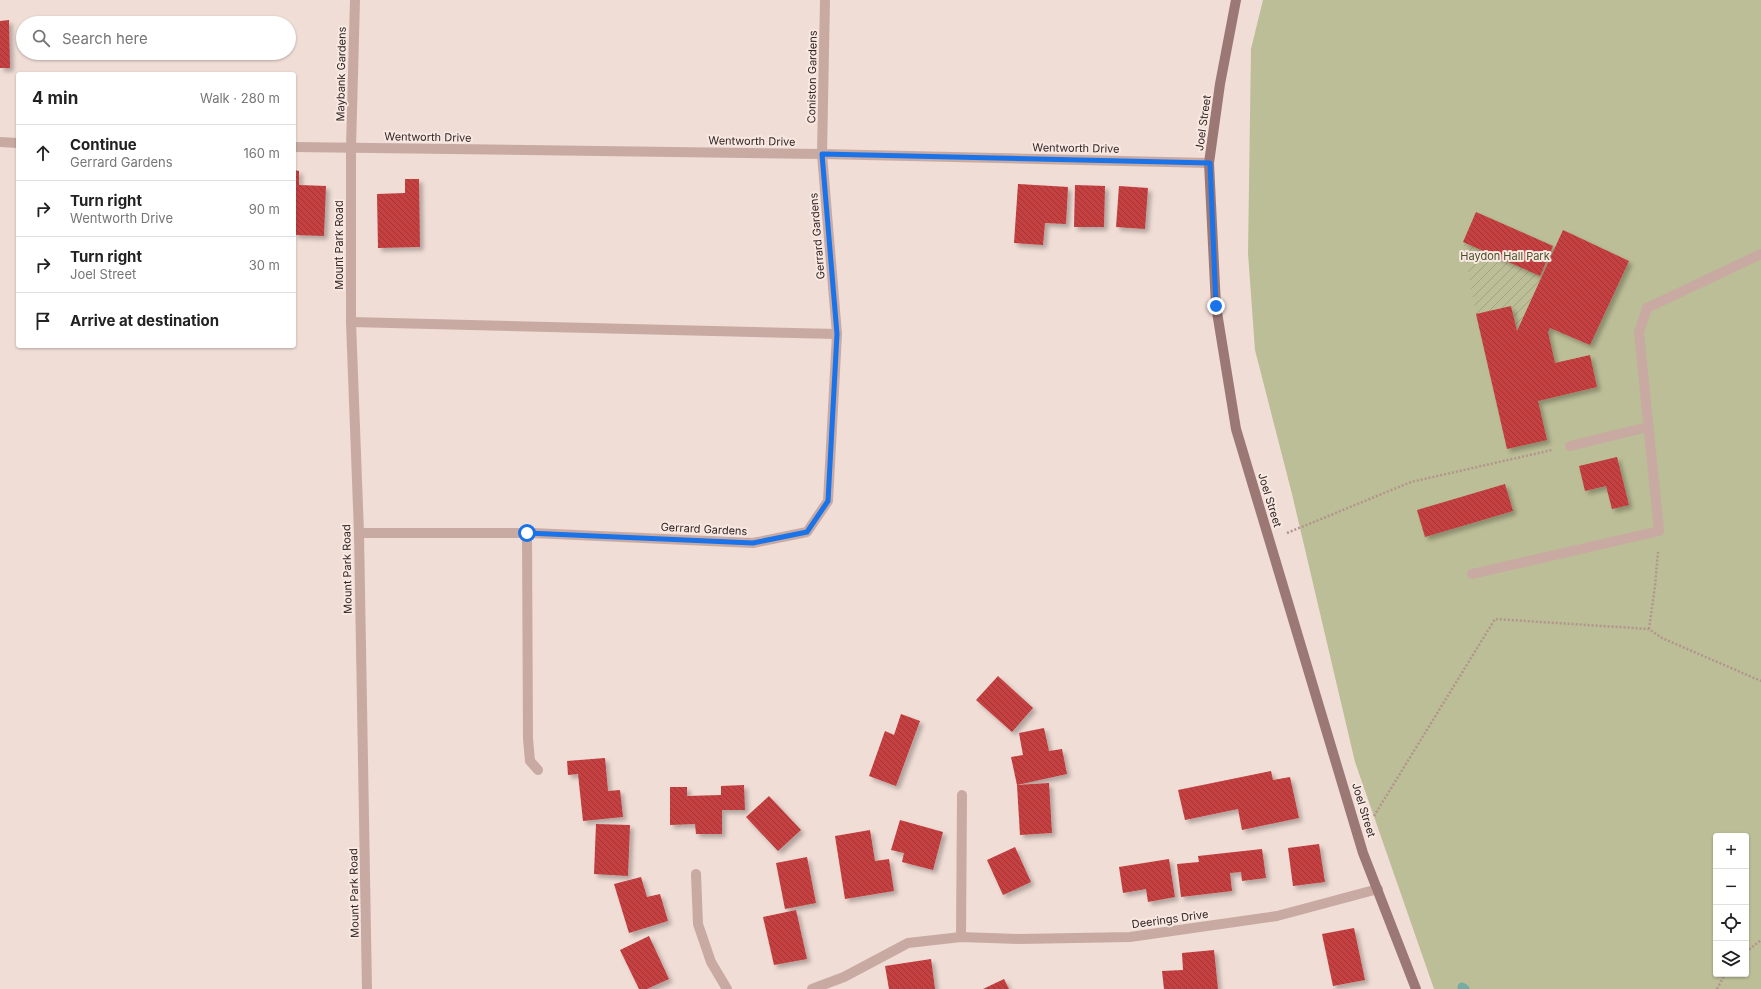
<!DOCTYPE html>
<meta charset="utf-8">
<style>
body{margin:0;font-family:Inter,sans-serif;background:#f6f6f6;color:#222}
.controls{position:absolute;right:12px;bottom:12px;display:grid;overflow:hidden;border-radius:4px;box-shadow:0 1px 3px #0004}
.controls button{width:36px;height:36px;display:grid;place-items:center;padding:0;border:0;border-bottom:1px solid #e0e0e0;background:#fff;color:#222;font:20px sans-serif}
.stop{position:absolute;width:12px;height:12px;margin:-9px;border:3px solid #1a73e8;border-radius:50%;background:#fff}
.stop.end{background:#1a73e8;border-color:#fff;box-shadow:0 1px 4px #0008}
.list{margin:0;padding:0;list-style:none}
h2{display:flex;justify-content:space-between;align-items:center;height:52px;margin:0;padding:0 16px;font-size:17px}
h2 small{font-size:13px;font-weight:400;color:#767676}
.list li{display:grid;grid-template-columns:26px 1fr auto;gap:12px;align-items:center;box-sizing:border-box;height:56px;padding:0 16px;border-top:1px solid #e0e0e0}
.list b{display:block;font-size:15px;white-space:nowrap}
.list p{margin:0;font-size:13px;white-space:nowrap;color:#767676}
.list em{font-size:13px;font-style:normal;color:#767676}
.icon{flex:none;width:22px;height:22px;fill:none;stroke:currentColor;stroke-width:2;stroke-linecap:round;stroke-linejoin:round}
.map{position:relative;flex:none;width:1761px;height:989px;overflow:hidden}
.search{position:absolute;background:#fff;box-shadow:0 1px 3px #0004;left:16px;top:16px;width:280px;height:44px;display:flex;align-items:center;gap:10px;box-sizing:border-box;padding:0 14px;border-radius:22px;color:#767676;font-size:15px}
.panel{position:absolute;background:#fff;box-shadow:0 1px 3px #0004;left:16px;top:72px;width:280px;height:276px;border-radius:4px}
.map>svg:first-child{display:block}
</style>
<div class="map">
<svg width="1761" height="989" viewBox="0 0 1761 989">
<defs>
<pattern id="garden-furrows" width="10" height="10" patternUnits="userSpaceOnUse"><rect width="10" height="10" fill="#bbbe96"/><path d="M-1 1l2-2M0 10L10 0M9 11l2-2" fill="none" stroke="#a1a381"/></pattern>
<pattern id="building-back-hatch" width="6" height="6" patternUnits="userSpaceOnUse"><rect width="6" height="6" fill="#c53f40"/><path d="M-1 5l2 2M0 0l6 6M5-1l2 2" fill="none" stroke="#a13535"/></pattern>
<filter id="shadow"><feDropShadow dx="3.5" dy="3.5" stdDeviation="2" flood-color="#0004"/></filter>
</defs>
<rect width="100%" height="100%" fill="#f0ddd6"/>
<path fill="#bbbe96" fill-rule="evenodd" d="M1263,0H1761V989H1434L1355,762L1292,494L1255,350L1248,253L1251,49ZM1716,836H1746V974H1716Z"/>
<polygon fill="url(#garden-furrows)" points="1463,242 1542,276 1517,331 1511,306 1476,314"/>
<g fill="none" stroke-linecap="round" stroke-linejoin="round">
<polyline stroke="#75ada1" stroke-width="9" points="1462,987 1465,989"/>
</g>
<g fill="url(#building-back-hatch)" filter="url(#shadow)">
<polygon points="9,20 10,68 0,68 0,21"/>
<polygon points="294,170 299,171 299,185 326,186 324,236 294,235"/>
<polygon points="405,179 419,179 420,247 378,248 377,194 405,193"/>
<polygon points="1018,184 1068,187 1066,224 1045,223 1043,245 1014,243"/>
<polygon points="1075,185 1105,186 1104,227 1074,227"/>
<polygon points="1119,186 1148,188 1145,229 1116,227"/>
<polygon points="1476,212 1553,246 1540,276 1463,242"/>
<polygon points="1563,230 1629,261 1590,345 1550,328 1548,332 1555,363 1590,355 1597,387 1538,401 1547,440 1507,449 1476,314 1511,306 1517,331"/>
<polygon points="1617,457 1629,505 1612,509 1606,486 1585,491 1579,466"/>
<polygon points="1505,484 1513,511 1425,537 1417,510"/>
<polygon points="998,676 1033,708 1012,732 976,700"/>
<polygon points="901,714 920,721 896,786 869,776 885,731 894,735"/>
<polygon points="1044,728 1049,751 1062,749 1067,774 1017,785 1011,757 1023,755 1019,733"/>
<polygon points="605,758 608,791 620,790 623,817 583,821 578,774 568,775 567,761"/>
<polygon points="1271,771 1273,780 1290,777 1299,818 1242,830 1238,809 1185,820 1178,790"/>
<polygon points="1049,783 1052,833 1020,835 1017,785"/>
<polygon points="744,785 745,810 722,810 722,834 696,834 695,824 670,825 670,787 687,787 687,796 721,795 721,786"/>
<polygon points="769,796 801,830 778,851 746,817"/>
<polygon points="900,820 943,832 933,870 902,862 904,853 891,850"/>
<polygon points="596,824 630,825 628,876 594,874"/>
<polygon points="870,830 875,861 889,859 894,891 845,899 835,836"/>
<polygon points="1319,844 1325,882 1293,886 1288,848"/>
<polygon points="1015,847 1031,882 1003,895 987,860"/>
<polygon points="1262,849 1266,878 1242,881 1241,872 1230,873 1232,891 1181,897 1177,864 1199,862 1198,856"/>
<polygon points="807,857 816,903 785,909 776,863"/>
<polygon points="1169,859 1175,897 1148,902 1146,889 1123,893 1119,867"/>
<polygon points="641,877 647,897 660,894 668,921 629,933 614,884"/>
<polygon points="796,910 807,959 774,965 763,917"/>
<polygon points="1354,928 1365,980 1333,986 1322,934"/>
<polygon points="649,936 669,979 647,989 639,989 620,950"/>
<polygon points="1214,950 1218,989 1164,989 1162,971 1183,970 1182,953"/>
<polygon points="931,959 935,989 889,989 885,966"/>
<polygon points="1004,979 1009,989 983,989"/>
</g>
<g fill="none" stroke-linecap="round" stroke-linejoin="round">
<g stroke="#b3948d" stroke-width="2.5" stroke-dasharray="2 2" stroke-linecap="butt">
<polyline points="1287,533 1411,482 1552,450"/>
<polyline points="1649,629 1655,586 1658,552"/>
<polyline points="1374,816 1495,619 1649,629 1662,638 1761,681"/>
<polyline points="1746,952 1761,940"/>
<polyline points="1717,989 1725,974"/>
</g>
<g stroke="#c8aaa2" stroke-width="10">
<polyline points="351,322 837,334"/>
<polyline points="1570,446 1648,427"/>
<polyline points="527,533 528,739 530,761 538,770"/>
<polyline points="1472,574 1659,531 1639,332 1647,308 1761,254"/>
</g>
<g stroke="#c8aaa2" stroke-width="10">
<polyline points="355,0 351,148 351,322 359,533 367,989"/>
<polyline points="0,142 18,143"/>
<polyline points="294,147 822,154 1209,163"/>
<polyline points="359,533 532,533 753,543 807,532 828,501 837,334 822,154 825,0"/>
<polyline points="696,874 698,924 711,962 727,989"/>
<polyline points="961,937 962,795"/>
<polyline points="812,989 844,977 908,943 961,937 1020,939 1130,937 1277,916 1378,889"/>
</g>
<polyline stroke="#9b7874" stroke-width="10" points="1236,0 1220,84 1209,163 1216,306 1236,429 1363,853 1416,989"/>
</g>
<g fill="none" stroke-linecap="round" stroke-linejoin="round">
<polyline stroke="#1a73e8" stroke-width="5" points="527,533 753,543 807,532 828,501 837,334 822,154 1210,163 1216,306"/>
</g>
<g text-anchor="middle" dominant-baseline="central" stroke-width="4" stroke-linejoin="round" paint-order="stroke">
<g font-size="11" fill="#322525" stroke="#f8e8e2">
<text transform="translate(341 74) rotate(-89)">Maybank Gardens</text>
<text transform="translate(812 77) rotate(-89)">Coniston Gardens</text>
<text transform="translate(1203 123) rotate(-82)">Joel Street</text>
<text transform="translate(428 137) rotate(1)">Wentworth Drive</text>
<text transform="translate(752 141) rotate(1)">Wentworth Drive</text>
<text transform="translate(1076 148) rotate(1)">Wentworth Drive</text>
<text transform="translate(817 236) rotate(-95)">Gerrard Gardens</text>
<text transform="translate(339 245) rotate(-90)">Mount Park Road</text>
<text transform="translate(1270 500) rotate(73)">Joel Street</text>
<text transform="translate(704 529) rotate(3)">Gerrard Gardens</text>
<text transform="translate(347 569) rotate(-91)">Mount Park Road</text>
<text transform="translate(1364 810) rotate(73)">Joel Street</text>
<text transform="translate(354 893) rotate(-91)">Mount Park Road</text>
<text transform="translate(1170 919) rotate(-8)">Deerings Drive</text>
</g>
<g font-size="11" fill="#4c5029" stroke="#f8e8e2">
<text x="1505" y="256">Haydon Hall Park</text>
</g>
</g>
</svg>
<div class="controls">
<button>+</button>
<button>−</button>
<button><svg class="icon" aria-label="locate" viewBox="0 0 24 24"><circle cx="12" cy="12" r="6"/><path d="M12 2v4M12 18v4M2 12h4M18 12h4"/></svg></button>
<button><svg class="icon" aria-label="layers" viewBox="0 0 24 24"><path d="M12 4l9 5-9 5-9-5zM3 14l9 5 9-5"/></svg></button>
</div>
<div class="stop" style="left:527px;top:533px"></div>
<div class="stop end" style="left:1216px;top:306px"></div>
<div class="search"><svg class="icon" aria-label="search" viewBox="0 0 24 24"><circle cx="10" cy="10" r="6"/><path d="M15 15l6 6"/></svg>Search here</div>
<section class="panel">
<h2>4 min<small>Walk · 280 m</small></h2>
<ul class="list">
<li><svg class="icon" aria-label="ahead" viewBox="0 0 24 24"><path d="M12 20V5M6 11l6-6 6 6"/></svg><div><b>Continue</b><p>Gerrard Gardens</p></div><em>160 m</em></li>
<li><svg class="icon" aria-label="right" viewBox="0 0 24 24"><path d="M7 20v-9h11M14 6l5 5-5 5"/></svg><div><b>Turn right</b><p>Wentworth Drive</p></div><em>90 m</em></li>
<li><svg class="icon" aria-label="right" viewBox="0 0 24 24"><path d="M7 20v-9h11M14 6l5 5-5 5"/></svg><div><b>Turn right</b><p>Joel Street</p></div><em>30 m</em></li>
<li><svg class="icon" aria-label="arrive" viewBox="0 0 24 24"><path d="M6 21V4h12l-3 4 3 4H6"/></svg><div><b>Arrive at destination</b></div></li>
</ul>
</section>
</div>
